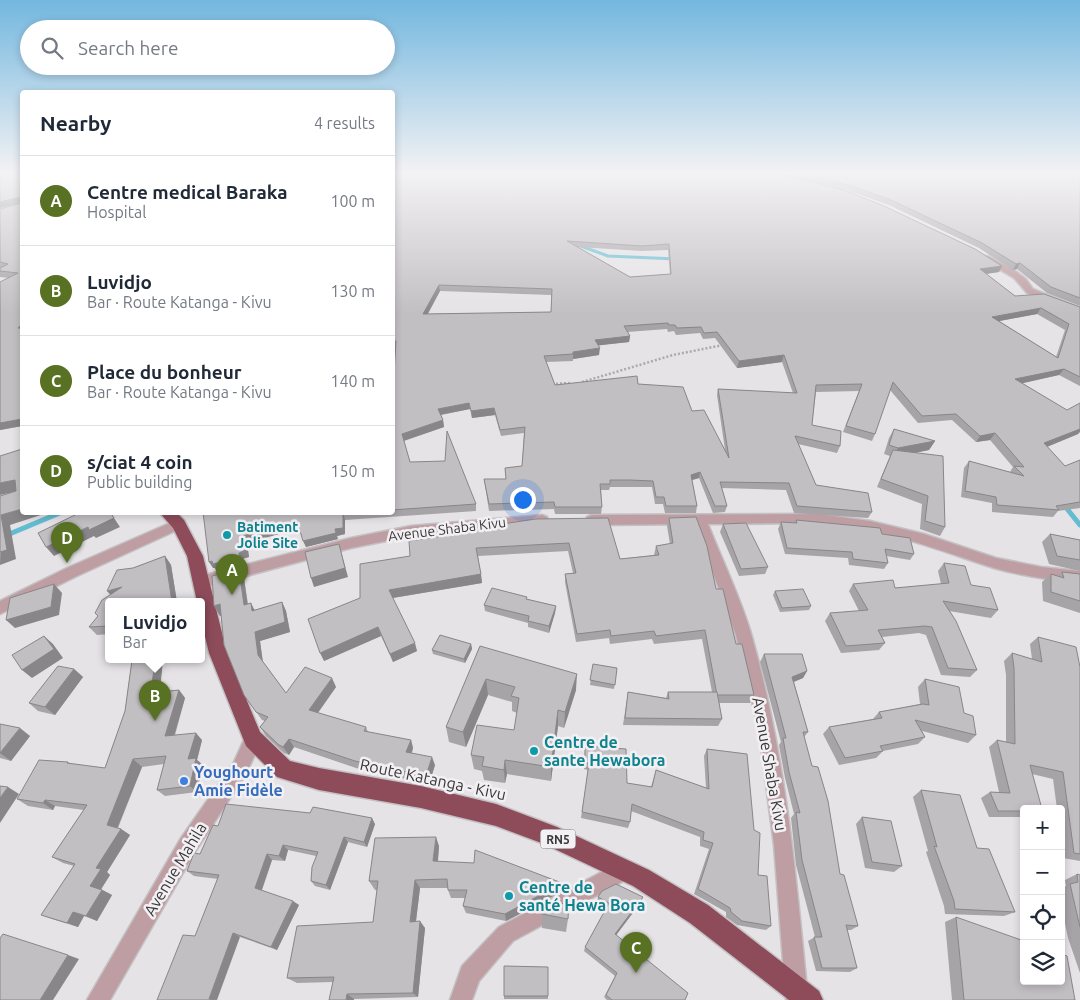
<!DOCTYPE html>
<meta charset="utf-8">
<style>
body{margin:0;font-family:Ubuntu,sans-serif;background:#f2f2f3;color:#1f2937}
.controls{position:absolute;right:15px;bottom:15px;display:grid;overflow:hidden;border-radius:5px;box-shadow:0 2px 8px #0003}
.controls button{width:45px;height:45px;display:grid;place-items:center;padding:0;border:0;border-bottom:1px solid #e0e1e3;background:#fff;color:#1f2937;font:25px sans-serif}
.you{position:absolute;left:522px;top:499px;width:18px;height:18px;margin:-12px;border:4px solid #fff;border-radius:50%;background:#1a73e8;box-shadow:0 0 0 8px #1a73e833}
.badge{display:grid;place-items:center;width:32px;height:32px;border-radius:50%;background:#587123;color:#fff;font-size:16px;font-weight:700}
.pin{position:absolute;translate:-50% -41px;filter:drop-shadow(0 1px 2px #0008)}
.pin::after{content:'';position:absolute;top:26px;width:18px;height:15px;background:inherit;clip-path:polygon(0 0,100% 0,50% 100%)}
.popup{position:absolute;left:105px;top:598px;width:100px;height:65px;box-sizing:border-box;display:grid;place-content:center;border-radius:5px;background:#fff;filter:drop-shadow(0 1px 4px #0005);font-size:16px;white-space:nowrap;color:#747a83}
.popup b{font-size:19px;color:#1f2937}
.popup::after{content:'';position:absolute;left:50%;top:100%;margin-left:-10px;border:10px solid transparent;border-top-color:#fff}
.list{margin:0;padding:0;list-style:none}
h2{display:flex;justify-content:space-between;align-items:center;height:65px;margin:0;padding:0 20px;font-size:21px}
h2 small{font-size:16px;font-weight:400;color:#747a83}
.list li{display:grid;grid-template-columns:32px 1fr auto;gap:15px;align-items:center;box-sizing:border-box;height:90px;padding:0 20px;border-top:1px solid #e0e1e3}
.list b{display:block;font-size:19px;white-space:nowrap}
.list p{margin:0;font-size:16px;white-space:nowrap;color:#747a83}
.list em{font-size:16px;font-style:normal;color:#747a83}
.icon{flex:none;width:28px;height:28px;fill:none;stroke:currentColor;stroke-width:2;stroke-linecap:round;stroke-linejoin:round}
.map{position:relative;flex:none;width:1080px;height:1000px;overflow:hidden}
.search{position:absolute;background:#fff;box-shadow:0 2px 8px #0003;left:20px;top:20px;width:375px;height:55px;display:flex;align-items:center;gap:12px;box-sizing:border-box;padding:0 18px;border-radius:28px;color:#747a83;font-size:19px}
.panel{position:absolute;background:#fff;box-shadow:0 2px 8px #0003;left:20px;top:90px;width:375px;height:425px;border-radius:5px}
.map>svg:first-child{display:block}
</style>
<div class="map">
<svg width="1080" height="1000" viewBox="0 0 1080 1000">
<rect width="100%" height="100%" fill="#e5e3e6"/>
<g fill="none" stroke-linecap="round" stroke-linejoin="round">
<polyline stroke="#64bcd1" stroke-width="3" points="578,245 608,256 677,259"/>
<g stroke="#64bcd1" stroke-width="5">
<polyline points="1064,505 1080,525"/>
<polyline points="0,538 62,512"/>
</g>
<g stroke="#c3c1c3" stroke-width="3">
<g id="street">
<polygon points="983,256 989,256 1014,270 1026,279 1033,289 1080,308 1080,314 1027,293 1014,278 983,260"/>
<path d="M819,514L870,521L924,534L996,558L1041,567L1080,571V583C1051,580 1022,576 994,568C953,555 913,539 870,531C817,520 762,524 708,524C722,560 742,601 752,637C786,757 796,876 808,1000H786L774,845L759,731L736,635L695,524L592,525L587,523L586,520L587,517L592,515Z"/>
<polygon points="542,515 547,517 548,520 547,523 542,525 411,536 351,548 201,588 196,586 194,582 196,578 201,576 351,538 411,526"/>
<polygon points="179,519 184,521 185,524 184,527 77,576 0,614 0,601 67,568"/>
<polygon points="253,731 259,733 262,739 246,774 195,852 110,1000 87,1000 181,838 234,762 247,733"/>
<polygon points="624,860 631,863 634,870 631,877 513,941 479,981 472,1000 450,1000 462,966 499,927"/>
</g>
</g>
<g stroke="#c3c1c3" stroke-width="3">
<polygon id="highway" points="159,512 176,512 184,520 203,556 227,653 260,732 290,761 319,768 421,786 496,804 557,827 649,870 708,905 819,991 823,1000 789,1000 690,923 633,886 544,844 496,826 421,808 319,790 277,777 246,746 209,653 201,620 201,602 197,602 187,556 173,528"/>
</g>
<g stroke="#aba9ab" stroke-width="2.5" stroke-dasharray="2 2" stroke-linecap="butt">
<polyline points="582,382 673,355 723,345"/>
<polyline points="552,384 571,383"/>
</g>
<use href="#street" fill="#bf9ea3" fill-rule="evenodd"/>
<use href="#highway" fill="#8e4c5b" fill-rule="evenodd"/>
</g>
<g fill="#a7a4a7" fill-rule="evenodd">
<polygon points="0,174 22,174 22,426 0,430 9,278 0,277 0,268 1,268 0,267 0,209 19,204 19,203 0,208"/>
<path d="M392,174H1080V306L1047,293L1017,269L1013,270L979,248L889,205L847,190L797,178L1002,266L999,272L986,274L1015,296L1080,307V386L1059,375L1021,383L1078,434L1047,447L1065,466L1080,460V508L1058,511L1053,517L992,512V503L961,497L964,468L969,461L1010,472L1013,467L990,440L976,442L952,420L918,423L890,390L875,434L872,441L843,432L859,391L816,392L812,425L840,446L837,453L798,444L816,485L872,512L868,518L794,513L786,490L722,488L727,506L725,512L713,513L699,478L692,480L697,506L696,513H665L663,504H655L652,487H610L609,490H601L602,507L601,514H555L554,509L489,511L484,479H506L505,468L522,466L524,433L501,436L495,415L472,418L470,409L441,415L443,420L444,427L404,441L410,462L476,504V511L345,520V534L337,536L338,539L306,547L299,528L247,543L249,557L242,559L243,563L216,570L215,568H213L203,512H392V374L394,373L395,347L392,348ZM578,247L642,251L668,250L670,274L630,277ZM440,291L551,295V312L428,314ZM1037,314L1065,330L1056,357L999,321ZM667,329L668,332L674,331L676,335L700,333L703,339L715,338L737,368L782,362L793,393L718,389L717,395L725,450L692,411L638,384L555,385L546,362L573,361V359L599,355L598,345L629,342L630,336L627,332Z"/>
<polygon points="894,429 935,441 929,450 915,453 945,527 940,536 920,529 922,504 877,487 890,456 884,454 889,438"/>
<polygon points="669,518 716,589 754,695 750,703 719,703 722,719 718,726 623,725 628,692 666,698 668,692 712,692 702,639 654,644 652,639 610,644 609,638 576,642 565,582 565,574 573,573 568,551 478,556 482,583 393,598 417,651 393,662 381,636 324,661 360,598 410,556 449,535 536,519 620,559 654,555 656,546 670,544 667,526"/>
<polygon points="796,520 882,534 914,554 910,560 886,556 888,563 884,569 849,565 848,558 785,554 778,529 781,522 794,523"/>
<polygon points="723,524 768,567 765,574 739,576 720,532"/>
<polygon points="1050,534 1080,540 1080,571 1049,564 1042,542"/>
<polygon points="165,556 171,565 177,602 109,602 109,634 97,635 89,627 98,616 110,595 133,568"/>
<polygon points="944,563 971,585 998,610 991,618 949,611 977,670 970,677 941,675 926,635 919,633 882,637 885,643 879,650 841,653 825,621 830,613 859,611 849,591 853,584 895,588 941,584 938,571"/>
<polygon points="239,569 244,578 248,604 255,610 282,602 286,611 290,632 260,641 263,662 286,693 336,687 318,713 366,727 368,732 411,740 413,748 412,753 435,765 429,784 359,769 294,747 289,755 284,753 266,736 260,727 265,721 262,720 244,695 221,615 220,616 214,606"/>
<polygon points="1062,572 1080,574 1080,613 1043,601 1042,582 1051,574 1058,576"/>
<polygon points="775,591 811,606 809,610 780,612 773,595"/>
<polygon points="527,599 556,606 555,613 549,633 528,627 528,623 485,611 484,605"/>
<polygon points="1038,637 1080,667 1080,861 1063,858 1061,846 1061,809 1057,809 1053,779 1032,774 1024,809 1024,817 989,817 981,798 990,792 999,792 989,747 997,740 1006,742 1006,675 1004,661 1012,653 1032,659 1030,644"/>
<polygon points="471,644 472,649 465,663 433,654 432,650"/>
<polygon points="480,646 576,690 564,728 558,726 551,781 507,774 505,783 484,780 482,771 474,769 471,755 514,730 517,713 512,711 512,702 488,695 466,747 449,742 446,727"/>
<polygon points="764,654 807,671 803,678 794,682 808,732 804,737 840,874 858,926 851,930 847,930 857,968 850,972 816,971 808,941 815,937 796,865 791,818 794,814 785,778 779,745 781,742 760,662"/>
<polygon points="132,660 163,660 159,692 179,690 185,698 175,735 202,740 197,760 203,765 197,792 165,796 157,790 164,764 142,767 118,828 121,829 130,835 107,872 110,875 101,889 112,895 97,921 84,916 78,927 52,919 41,915 74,866 63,863 52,857 84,810 55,806 53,810 28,806 17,799 68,762 71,764 105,768 125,711"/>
<polygon points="593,664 617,668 614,689 590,685"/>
<polygon points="74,669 83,677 55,715 38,711 29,703"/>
<polygon points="925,679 964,713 976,735 968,743 922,731 925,737 918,744 883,751 876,758 839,765 823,734 829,727 873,719 879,712 920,704 918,687"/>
<polygon points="0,724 30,736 11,761 0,758"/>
<polygon points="585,746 627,783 651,787 656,770 706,788 704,756 707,749 754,830 758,875 771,926 766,930 737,925 726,917 726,912 694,894 709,849 700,846 700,837 631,811 630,822 628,828 581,818 588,770 584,769"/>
<polygon points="921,790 1015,912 1004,916 945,914 944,906 926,852 928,851 913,797"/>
<polygon points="862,817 902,866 894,872 865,868 856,824"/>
<polygon points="375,824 367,847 348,842 330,890 315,886 311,881 316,856 288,850 285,861 272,860 262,890 299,905 277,950 240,937 195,936 218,879 194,876 187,871 200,854 218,826"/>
<polygon points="439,846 438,861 561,892 506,921 466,913 463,906 465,898 451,898 448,890 448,888 420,888 416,921 425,928 418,997 354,999 354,1000 329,1000 333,982 297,983 287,978 373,922 377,890 375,890 369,881"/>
<polygon points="1077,874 1080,875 1080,973 1068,938 1061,904 1061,888 1066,886 1065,880"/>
<polygon points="598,897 641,902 616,935 685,1000 607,1000 604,997 615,976 584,951 585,947 607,907 597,901"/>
<polygon points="542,914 568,919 566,932 542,928"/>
<polygon points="956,917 1075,1000 952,1000 945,922"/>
<polygon points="548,967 548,999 504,999 504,996"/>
</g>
<g fill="#888688">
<polygon points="20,197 22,203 0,208 0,202"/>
<polygon points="1020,263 1017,269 1013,270 1016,264"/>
<polygon points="1002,266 999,272 977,275 980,269"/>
<polygon points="439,285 440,291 424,320 423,314"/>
<polygon points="1041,308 1037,314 989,323 992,317"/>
<polygon points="630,336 629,342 594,346 595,340"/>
<polygon points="600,348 599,355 573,359 573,352"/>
<polygon points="784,355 782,362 737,368 739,361"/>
<polygon points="1064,369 1059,375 1010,386 1015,379"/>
<polygon points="469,403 470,409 439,415 438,409"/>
<polygon points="494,408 495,415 472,418 471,411"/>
<polygon points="22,419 22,426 0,430 0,423"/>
<polygon points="443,420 444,427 403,441 402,434"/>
<polygon points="1080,427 1080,432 1078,434 1039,450 1044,443"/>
<polygon points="995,433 990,440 976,442 980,436"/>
<polygon points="935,441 929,450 893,457 898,448"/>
<polygon points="700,472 699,478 689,481 691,475"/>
<polygon points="15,480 22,490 0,495 0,483"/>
<polygon points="22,509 22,512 50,512 10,525 16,559 0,565 1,515"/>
<polygon points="110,512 120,527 96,538 94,536 54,556 46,547 88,527"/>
<polygon points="343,513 345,520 345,534 337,536 338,539 306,547 303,541 335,529"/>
<polygon points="297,521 300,528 247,543 249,557 242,559 243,563 216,570 215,568 213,568 209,562 239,553 243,536"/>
<polygon points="339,544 348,577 314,587 311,578"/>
<polygon points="165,556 171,565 177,602 172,602"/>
<polygon points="239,569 244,578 249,615 244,605"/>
<polygon points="481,574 482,583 392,598 389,590"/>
<polygon points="54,584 62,593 59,615 15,628 6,620"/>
<polygon points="122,587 114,599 107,591"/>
<polygon points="282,602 286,611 290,632 260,641 263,664 258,655 255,632"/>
<polygon points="251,603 256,613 252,611"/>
<polygon points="220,604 226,614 220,616 214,606"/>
<polygon points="556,606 555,613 549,633 549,626"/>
<polygon points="378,627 381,636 324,661 320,653"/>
<polygon points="44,636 53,644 63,658 32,678 22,670"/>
<polygon points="415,643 417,651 393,662 390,654"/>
<polygon points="471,644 472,649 465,663 464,659"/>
<polygon points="155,660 163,660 159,700 151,693"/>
<polygon points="74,669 83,677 55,715 45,707"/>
<polygon points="807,671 803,678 788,684 792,677"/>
<polygon points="577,674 576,690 564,728 565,712"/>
<polygon points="332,678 336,687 314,718 309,710"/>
<polygon points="486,679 488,695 466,747 463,732"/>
<polygon points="179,690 185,698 172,743 165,736"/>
<polygon points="558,710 558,726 551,781 551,767"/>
<polygon points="20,728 30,736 11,761 0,753"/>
<polygon points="196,733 202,740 197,760 203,765 197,792 190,786 188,759"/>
<polygon points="289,739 294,747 289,755 283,747"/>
<polygon points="411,740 413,748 409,760 406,752"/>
<polygon points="432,757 435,765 429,784 426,776"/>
<polygon points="133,759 142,767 116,831 107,825"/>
<polygon points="505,760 507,774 505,783 504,770"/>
<polygon points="8,787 19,794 0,823 0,798"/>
<polygon points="45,800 55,806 53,810 43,803"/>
<polygon points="372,818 375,824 367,847 364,842"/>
<polygon points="121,829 130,835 107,872 110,875 100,891 90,886 96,868"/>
<polygon points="344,837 348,842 330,890 326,885"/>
<polygon points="436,837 439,846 437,870 433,861"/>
<polygon points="283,845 288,850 285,861 279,856"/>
<polygon points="267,854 272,860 261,892 255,888"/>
<polygon points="415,880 420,888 415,929 410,922"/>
<polygon points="562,883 561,892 506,921 505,914"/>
<polygon points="102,890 112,895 97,921 86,916"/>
<polygon points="643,897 641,902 614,938 615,934"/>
<polygon points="293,901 299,905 277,950 271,947"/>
<polygon points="73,912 84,916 78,927 67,923"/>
<polygon points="420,921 425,928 418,997 413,993"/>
<polygon points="233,933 240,937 217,1000 209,999"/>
<polygon points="68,955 79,959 53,1000 40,1000"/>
<polygon points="347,994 354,999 354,1000 346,1000"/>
</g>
<g fill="#c2bfc2" stroke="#888688" fill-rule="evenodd">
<polygon points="0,174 22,174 22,324 18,328 22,328 22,419 0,423 0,282 18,273 0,271 0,268 8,264 0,262 0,209 19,204 20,197 0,202"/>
<path d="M392,174H780L844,190L884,206L975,249L1002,266L980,269L1015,296L1044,294L1080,307V377L1064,369L1015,379L1067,410L1080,403V429L1044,443L1065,466L1080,460V502L1056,506L1059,510L997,505L996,497L965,491L969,461L1024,476L1014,466L1024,467L995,433L980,436L956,414L922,416L893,382L875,434L846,426L862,384L816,385L812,425L841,431L840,446L795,436L816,485L868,493L872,512L797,506L789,483L720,482L727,506H715L700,472L691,475L697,506H666L664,497H656L653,481L630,480H610V484H600L602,507H555L554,502L489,504L484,479H506L505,468L522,466L525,427L500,430L494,408L471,411L469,403L438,409L443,420L402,434L410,462L445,461L447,431L476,504L392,510V374L394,373L396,341H392V180L395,179L392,177ZM567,241L642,246L669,244L671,274L630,277ZM439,285L552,289L551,312L423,314ZM1041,308L1069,324L1058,358L992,317ZM668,323L669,325H675L677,328L701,327L704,333L717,332L739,361L784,355L797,393L718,389L729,458L704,410L692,411L683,387L638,384L637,376L555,385L544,356L573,354V352L600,348L595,340L630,336L624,326Z"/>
<polygon points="802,174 1080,174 1080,298 1051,287 1020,263 1016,264 982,243 891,200 849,185"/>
<polygon points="894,429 935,441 898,448 889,445"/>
<polygon points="22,449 22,509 1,515 7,550 0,552 0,496 16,491 15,480 0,483 0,456"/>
<polygon points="893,450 943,456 945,527 925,521 928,496 881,479"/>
<polygon points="81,512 110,512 114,518 89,530 88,527 46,547 38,533"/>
<polygon points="203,512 350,512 343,513 343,528 335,529 336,533 303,541 297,521 243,536 246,550 239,553 239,557 213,564 212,561 209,562"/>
<polygon points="696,517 707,546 716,589 723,589 736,644 742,644 754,695 717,695 705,630 656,636 654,631 611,636 610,630 577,634 565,574 576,573 569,543 476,548 481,574 389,590 415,643 390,654 378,627 320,653 308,619 360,598 360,564 410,556 409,541 449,535 448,532 536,519 608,518 620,559 659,555 656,546 673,543 669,518"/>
<polygon points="796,520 880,528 882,534 910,538 914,554 885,549 888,563 853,559 852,552 787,548 781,522 797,523"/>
<polygon points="746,523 768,567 741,569 723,524"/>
<polygon points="1050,534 1080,540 1080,560 1057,556"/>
<polygon points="339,544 345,568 311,578 305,552"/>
<polygon points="165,556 172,602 109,602 109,626 89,627 98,616 95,613 102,600 122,587 107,591 117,570 133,568"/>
<polygon points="944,563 965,566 971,585 990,588 998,610 943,601 956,621 977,670 948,668 932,627 925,626 878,630 885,643 846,646 830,613 868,610 853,584 893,580 895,588 949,583"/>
<polygon points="239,569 244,605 251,603 252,611 282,602 285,622 255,632 258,655 286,693 305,667 332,678 309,710 366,727 364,731 411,740 406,752 432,757 426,776 355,761 289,739 283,747 279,745 260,727 268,717 256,712 244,695 224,645 220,604 214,606 212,576"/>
<polygon points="1062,572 1080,574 1080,601 1051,592 1051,574 1064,578"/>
<polygon points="54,584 51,607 6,620 10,598"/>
<polygon points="492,588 527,597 526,599 556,606 549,626 528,621 529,616 484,605"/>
<polygon points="803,589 811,606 782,608 775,591"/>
<polygon points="440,635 471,644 464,659 432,650"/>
<polygon points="44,636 54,649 22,670 12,655"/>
<polygon points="1038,637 1076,647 1080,667 1080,854 1074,853 1063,772 1030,765 1042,809 1024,809 1024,811 998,811 990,792 1010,793 997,740 1015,744 1014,668 1012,653 1042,662"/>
<polygon points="480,646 577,674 565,712 558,710 551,767 505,760 504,770 482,766 484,757 471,755 477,725 514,730 519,698 511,696 515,687 486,679 463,732 446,727"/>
<polygon points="764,654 802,654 807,671 792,677 808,732 803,732 812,766 818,767 828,801 840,874 844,875 858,926 846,925 857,968 822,968 814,937 822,937 802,860 796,812 800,813 789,772 783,738 786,738"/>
<polygon points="132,660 155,660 151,693 179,690 165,736 196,733 188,759 196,758 190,786 157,790 166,756 133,759 107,825 121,829 96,868 101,869 90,886 102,890 86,916 73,912 67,923 41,915 75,864 52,857 87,805 45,800 43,803 17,799 39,760 68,762 67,763 105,768 125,711"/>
<polygon points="593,664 617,668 615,685 590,680"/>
<polygon points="58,666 74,669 45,707 29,703"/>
<polygon points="925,679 959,687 964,713 973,716 976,735 915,720 925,737 880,746 883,751 845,758 829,727 882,718 879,712 923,704 929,705"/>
<polygon points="628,692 669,699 668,692 717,692 722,719 625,718"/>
<polygon points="0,724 20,728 0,753"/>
<polygon points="585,746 626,749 627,783 652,787 656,770 709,789 707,749 747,754 754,830 760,833 758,875 767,876 771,926 742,921 731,912 730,908 698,889 713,843 703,840 704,832 632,804 630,822 582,812 589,763 585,763"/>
<polygon points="0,786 8,787 0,798"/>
<polygon points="921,790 960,795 977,848 989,849 1015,912 955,909 954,901 934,846 937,847"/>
<polygon points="226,804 310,813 313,807 372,818 364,842 344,837 326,885 311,881 312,867 318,852 283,845 279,856 267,854 255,888 293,901 271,947 233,933 209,999 216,1000 157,1000 183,935 195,936 219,875 187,871 194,853 200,854 213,825 218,826"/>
<polygon points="862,817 891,821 902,866 872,862"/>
<polygon points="436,837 433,861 474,863 475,850 562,883 505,914 463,906 467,890 448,890 447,879 415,880 410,922 420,921 413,993 347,994 346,1000 329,1000 334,977 287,978 297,926 373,922 378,881 369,881 375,838"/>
<polygon points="1077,874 1080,875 1080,927 1070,884 1078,882"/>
<polygon points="616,884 643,897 615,934 688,993 685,1000 612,1000 606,995 617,973 585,947 609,903 598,897 602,891"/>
<polygon points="569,900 568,919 542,914"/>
<polygon points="956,917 1024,941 1024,981 1061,981 1061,954 1067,956 1075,1000 964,1000"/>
<polygon points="3,934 68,955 40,1000 0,1000 0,938"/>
<polygon points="504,966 548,967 548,996 504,996"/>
</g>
<linearGradient id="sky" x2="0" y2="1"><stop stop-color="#73b7df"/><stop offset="0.55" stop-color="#f3f2f4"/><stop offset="1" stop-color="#f3f2f4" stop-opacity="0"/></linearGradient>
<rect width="1080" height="314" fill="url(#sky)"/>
<g fill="#0f9aa8" stroke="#f3f0f3" stroke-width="2">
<circle cx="227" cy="535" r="5"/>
<circle cx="534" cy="751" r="5"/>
<circle cx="509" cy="896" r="5"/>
</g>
<circle fill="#3f7fe0" stroke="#f3f0f3" stroke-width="2" cx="184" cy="781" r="5"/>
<g text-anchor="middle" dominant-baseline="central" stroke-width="5" stroke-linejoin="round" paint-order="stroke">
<rect fill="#f3f0f3" stroke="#716f71" stroke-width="1" x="540.5" y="829.5" width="35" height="19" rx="4"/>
<g font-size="12" font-weight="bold" fill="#393839">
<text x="558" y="839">RN5</text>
</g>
<g font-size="14" font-weight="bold" fill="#0d838f" stroke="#f3f0f3" text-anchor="start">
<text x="237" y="527">Batiment<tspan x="237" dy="16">Jolie Site</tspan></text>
</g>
<g font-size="14" fill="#393839" stroke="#f3f0f3">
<text transform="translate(447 529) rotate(-7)">Avenue Shaba Kivu</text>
</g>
<g font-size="16" font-weight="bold" fill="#0d838f" stroke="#f3f0f3" text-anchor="start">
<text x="544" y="742">Centre de<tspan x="544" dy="18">sante Hewabora</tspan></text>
<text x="519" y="887">Centre de<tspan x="519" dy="18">santé Hewa Bora</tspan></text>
</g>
<g font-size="16" fill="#393839" stroke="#f3f0f3">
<text transform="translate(770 764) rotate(80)">Avenue Shaba Kivu</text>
<text transform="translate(433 779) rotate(12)">Route Katanga - Kivu</text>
<text transform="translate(175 869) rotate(-59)">Avenue Mahila</text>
</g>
<g font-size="16" font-weight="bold" fill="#366cbe" stroke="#f3f0f3" text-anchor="start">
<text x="194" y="772">Youghourt<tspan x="194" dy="18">Amie Fidèle</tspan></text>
</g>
</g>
</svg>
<div class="controls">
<button>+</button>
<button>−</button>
<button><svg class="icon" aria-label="locate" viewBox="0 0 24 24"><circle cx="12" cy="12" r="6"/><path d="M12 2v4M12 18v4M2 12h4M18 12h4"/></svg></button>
<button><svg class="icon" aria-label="layers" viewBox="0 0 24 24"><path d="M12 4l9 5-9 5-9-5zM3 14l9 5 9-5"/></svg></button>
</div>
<div class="you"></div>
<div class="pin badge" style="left:232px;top:595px">A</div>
<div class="pin badge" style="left:155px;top:721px">B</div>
<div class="popup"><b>Luvidjo</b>Bar</div>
<div class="pin badge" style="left:636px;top:973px">C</div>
<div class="pin badge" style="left:67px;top:563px">D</div>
<div class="search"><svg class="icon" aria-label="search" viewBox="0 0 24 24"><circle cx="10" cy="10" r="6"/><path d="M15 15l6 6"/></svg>Search here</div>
<section class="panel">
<h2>Nearby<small>4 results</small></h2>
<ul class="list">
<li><span class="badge">A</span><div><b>Centre medical Baraka</b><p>Hospital</p></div><em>100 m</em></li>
<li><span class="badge">B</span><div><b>Luvidjo</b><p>Bar · Route Katanga - Kivu</p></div><em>130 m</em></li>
<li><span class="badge">C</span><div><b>Place du bonheur</b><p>Bar · Route Katanga - Kivu</p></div><em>140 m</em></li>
<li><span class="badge">D</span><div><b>s/ciat 4 coin</b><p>Public building</p></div><em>150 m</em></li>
</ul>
</section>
</div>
